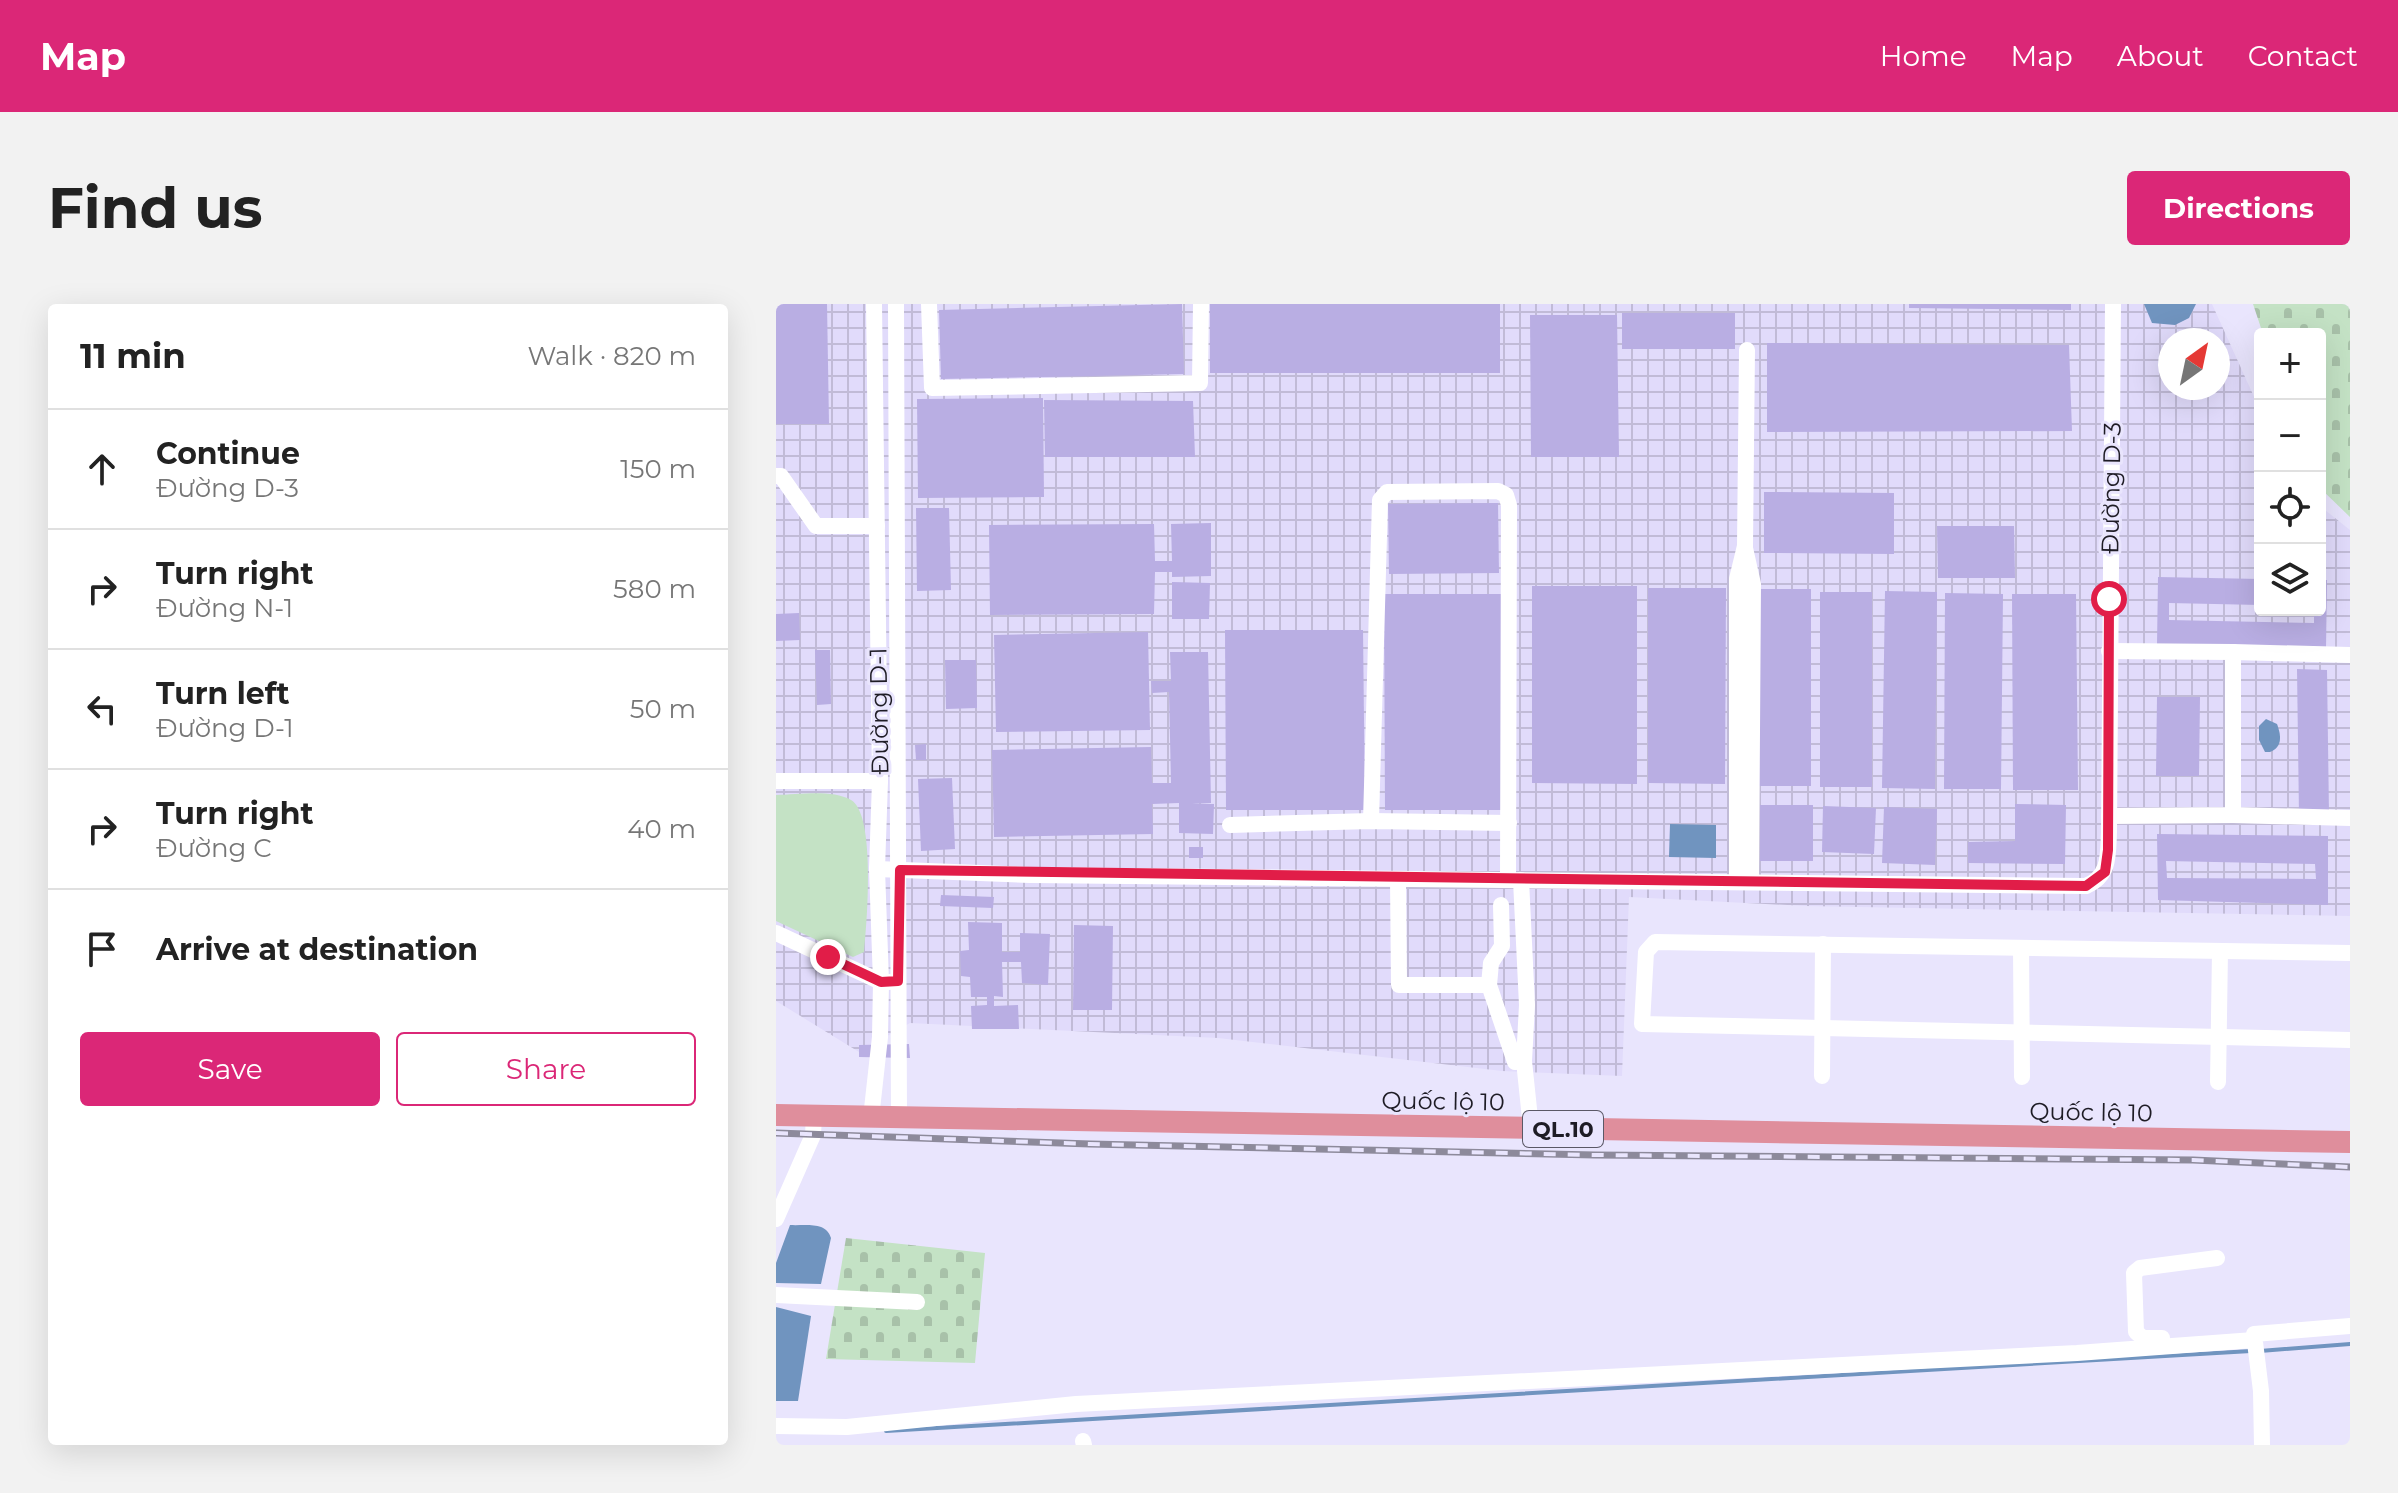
<!DOCTYPE html>
<meta charset="utf-8">
<style>
body{margin:0;font-family:Montserrat,sans-serif;background:#f2f2f2;color:#222}
.controls{position:absolute;right:24px;top:24px;display:grid;overflow:hidden;border-radius:8px;box-shadow:0 8px 32px #0002}
.controls button{width:72px;height:72px;display:grid;place-items:center;padding:0;border:0;border-bottom:2px solid #e0e0e0;background:#fff;color:#222;font:40px sans-serif}
.compass{position:absolute;left:1382px;top:24px;width:72px;height:72px;border-radius:50%;background:#fff;box-shadow:0 8px 32px #0002;rotate:33deg}
.stop{position:absolute;width:24px;height:24px;margin:-18px;border:6px solid #e11d48;border-radius:50%;background:#fff}
.stop.end{background:#e11d48;border-color:#fff;box-shadow:0 2px 8px #0008}
.list{margin:0;padding:0;list-style:none}
h2{display:flex;justify-content:space-between;align-items:center;height:104px;margin:0;padding:0 32px;font-size:34px}
h2 small{font-size:26px;font-weight:400;color:#767676}
.list li{display:grid;grid-template-columns:52px 1fr auto;gap:24px;align-items:center;box-sizing:border-box;height:120px;padding:0 32px;border-top:2px solid #e0e0e0}
.list b{display:block;font-size:30px;white-space:nowrap}
.list p{margin:0;font-size:26px;white-space:nowrap;color:#767676}
.list em{font-size:26px;font-style:normal;color:#767676}
.actions{display:flex;gap:16px;padding:24px 32px}
.actions a{flex:1;padding:18px 0;border:2px solid #db2777;border-radius:8px;text-align:center;font-size:28px;color:#db2777}
.actions .main{background:#db2777;color:#fff}
.icon{flex:none;width:44px;height:44px;fill:none;stroke:currentColor;stroke-width:2;stroke-linecap:round;stroke-linejoin:round}
.map{position:relative;flex:none;width:1574px;height:1141px;overflow:hidden;border-radius:8px}
header{display:flex;align-items:center;gap:48px;box-sizing:border-box;height:112px;padding:0 40px;background:#db2777;color:#fff}
header strong{font-size:38px}
nav{display:flex;gap:44px;margin-inline-start:auto;font-size:28px}
.intro{display:flex;align-items:center;justify-content:space-between;box-sizing:border-box;height:192px;padding:0 48px}
h1{margin:0;font-size:56px}
.button{padding:20px 36px;border-radius:8px;background:#db2777;color:#fff;font-size:28px;font-weight:700}
main{display:flex;gap:48px;padding:0 48px}
aside{flex:1;background:#fff;border-radius:8px;box-shadow:0 8px 32px #0002}
.map>svg:first-child{display:block}
</style>
<header>
<strong>Map</strong>
<nav><a>Home</a><a>Map</a><a>About</a><a>Contact</a></nav>
</header>
<div class="intro"><h1>Find us</h1><a class="button">Directions</a></div>
<main>
<aside>
<h2>11 min<small>Walk · 820 m</small></h2>
<ul class="list">
<li><svg class="icon" aria-label="ahead" viewBox="0 0 24 24"><path d="M12 20V5M6 11l6-6 6 6"/></svg><div><b>Continue</b><p>Đường D-3</p></div><em>150 m</em></li>
<li><svg class="icon" aria-label="right" viewBox="0 0 24 24"><path d="M7 20v-9h11M14 6l5 5-5 5"/></svg><div><b>Turn right</b><p>Đường N-1</p></div><em>580 m</em></li>
<li><svg class="icon" aria-label="left" viewBox="0 0 24 24"><path d="M17 20v-9H6M10 6l-5 5 5 5"/></svg><div><b>Turn left</b><p>Đường D-1</p></div><em>50 m</em></li>
<li><svg class="icon" aria-label="right" viewBox="0 0 24 24"><path d="M7 20v-9h11M14 6l5 5-5 5"/></svg><div><b>Turn right</b><p>Đường C</p></div><em>40 m</em></li>
<li><svg class="icon" aria-label="arrive" viewBox="0 0 24 24"><path d="M6 21V4h12l-3 4 3 4H6"/></svg><div><b>Arrive at destination</b></div></li>
</ul>
<div class="actions"><a class="main">Save</a><a>Share</a></div>
</aside>
<div class="map">
<svg width="1574" height="1141" viewBox="0 0 1574 1141">
<defs>
<pattern id="industrial-grid" width="8" height="8" patternUnits="userSpaceOnUse" patternTransform="scale(2)"><rect width="8" height="8" fill="#e1dbfb"/><path d="M0 4h8M4 0v8" fill="none" stroke="#c1bbd7"/></pattern>
<pattern id="cemetery-stones" width="16" height="16" patternUnits="userSpaceOnUse" patternTransform="scale(2)"><rect width="16" height="16" fill="#c4e2c5"/><path d="M2 7V4a2 2 0 0 1 4 0v3zM10 15v-3a2 2 0 0 1 4 0v3z" fill="#a8c1a9"/></pattern>
</defs>
<rect width="100%" height="100%" fill="#e9e5fd"/>
<path fill="url(#industrial-grid)" fill-rule="evenodd" d="M0,0H1436L1484,106V306H1544V202L1574,226V612L1030,602L853,593L846,772L726,767L442,734L134,719L83,748L0,697ZM1394,36H1442V84H1394Z"/>
<path fill="#c4e2c5" d="M0,491C22,491 55,485 75,496C100,510 91,620 88,648L77,653L0,617Z"/>
<g fill="url(#cemetery-stones)">
<polygon points="1477,0 1574,0 1574,213 1544,184 1544,30 1487,30"/>
<polygon points="70,934 209,949 199,1059 50,1055"/>
</g>
<g fill="#7094bf">
<polygon points="1368,0 1420,0 1413,14 1399,21 1376,19"/>
<path d="M1490,415L1501,420C1505,431 1507,443 1494,448H1489L1483,436V422Z"/>
<polygon points="894,520 940,521 940,554 893,553"/>
<path d="M14,921C29,922 50,917 55,934L45,980L0,979V959Z"/>
<polygon points="0,1003 35,1012 22,1097 0,1097"/>
</g>
<g fill="none" stroke-linecap="round" stroke-linejoin="round">
<g stroke="#7094bf" stroke-width="4">
<polyline points="1484,1047 1574,1040"/>
<polyline points="110,1127 1475,1047"/>
</g>
</g>
<g fill="#b9aee3" fill-rule="evenodd">
<polygon points="0,0 51,0 53,120 0,120"/>
<polygon points="406,0 408,70 165,75 163,6"/>
<rect x="434" y="0" width="290" height="69"/>
<polygon points="1133,0 1295,0 1295,6 1133,4"/>
<rect x="846" y="9" width="113" height="36"/>
<polygon points="754,11 841,11 843,153 755,153"/>
<polygon points="991,39 1293,41 1296,127 991,128"/>
<polygon points="267,94 268,193 142,194 141,95"/>
<polygon points="268,96 417,97 419,153 269,153"/>
<polygon points="988,188 1118,189 1118,250 988,249"/>
<polygon points="722,199 723,269 613,270 612,200"/>
<polygon points="140,204 173,204 175,286 141,287"/>
<polygon points="435,219 435,272 396,273 396,268 379,268 378,310 214,311 213,221 378,220 379,257 396,257 395,220"/>
<polygon points="1161,222 1238,222 1239,274 1162,274"/>
<polygon points="1382,273 1484,275 1484,301 1393,299 1393,316 1538,319 1538,306 1544,306 1544,276 1551,276 1550,344 1381,341"/>
<polygon points="396,278 434,279 433,315 396,315"/>
<polygon points="756,282 861,282 861,480 756,479"/>
<polygon points="872,284 950,284 949,480 872,479"/>
<rect x="982" y="285" width="53" height="197"/>
<polygon points="1109,287 1161,288 1159,485 1106,484"/>
<rect x="1044" y="288" width="52" height="195"/>
<polygon points="1169,289 1227,290 1225,485 1168,485"/>
<polygon points="608,290 725,290 726,506 609,506"/>
<polygon points="1236,290 1300,290 1302,486 1237,486"/>
<polygon points="23,309 24,336 0,337 0,310"/>
<polygon points="449,326 587,326 589,506 450,506"/>
<polygon points="372,328 374,426 220,428 218,331"/>
<polygon points="39,346 54,346 55,400 41,401"/>
<polygon points="394,348 432,348 435,499 416,500 438,500 437,530 403,529 403,499 376,500 377,530 218,533 216,446 375,443 376,479 395,479 393,388 376,389 375,377 395,377"/>
<polygon points="169,356 200,356 201,404 170,405"/>
<polygon points="1521,365 1551,366 1553,511 1523,511"/>
<polygon points="1381,393 1424,393 1423,472 1380,472"/>
<polygon points="150,440 150,456 140,456 139,441"/>
<polygon points="176,474 179,545 145,547 142,475"/>
<polygon points="1239,500 1290,501 1289,560 1192,559 1192,538 1239,537"/>
<rect x="984" y="501" width="53" height="56"/>
<polygon points="1047,502 1100,504 1098,550 1046,548"/>
<polygon points="1108,503 1161,505 1159,561 1106,559"/>
<path d="M1381,530L1552,532V601L1382,596ZM1390,557L1539,560L1540,575L1391,574Z"/>
<rect x="413" y="543" width="14" height="11"/>
<polygon points="165,591 218,593 217,604 164,602"/>
<polygon points="192,618 226,619 226,648 244,648 244,629 274,630 272,681 246,679 245,658 226,658 227,693 218,692 218,702 242,701 243,725 196,725 195,702 211,701 211,693 195,693 194,673 185,672 184,647 193,646"/>
<polygon points="298,621 337,622 336,706 297,706"/>
<polygon points="133,740 134,754 83,753 83,741"/>
</g>
<g fill="none" stroke-linecap="round" stroke-linejoin="round">
<g stroke="#fff" stroke-width="16">
<polyline points="120,0 123,814"/>
<polyline points="153,0 156,84 424,79 425,0"/>
<polyline points="0,172 5,172 40,222 101,222"/>
<polyline points="969,244 977,280 975,577"/>
<polyline points="1333,347 1457,348 1457,511 1333,512"/>
<polyline points="1457,348 1574,351"/>
<polyline points="0,477 104,477"/>
<polyline points="1457,511 1574,514"/>
<polyline points="595,517 604,196 611,188 722,187 730,191 733,201 732,576"/>
<polyline points="454,521 595,517 733,519"/>
<path d="M101,565L254,571L1310,582C1334,572 1332,551 1333,528L1337,0"/>
<polyline points="622,575 623,681 713,681 715,659 726,642 725,601"/>
<polyline points="745,576 751,701 748,757 755,824"/>
<polyline points="961,577 961,275 969,242 971,46"/>
<polyline points="0,629 105,678 113,678"/>
<polyline points="1245,644 1246,773"/>
<polyline points="1574,649 879,638 870,648 866,720 1574,736"/>
<polyline points="713,681 739,758 748,757"/>
<polyline points="1046,772 1047,640"/>
<polyline points="1442,778 1444,647"/>
<polyline points="95,814 104,733 105,678 101,565 104,477 98,0"/>
<polyline points="0,915 37,831 38,811"/>
<polyline points="0,991 141,998"/>
<polyline points="1386,1034 1367,1034 1360,1028 1358,969 1364,964 1441,954"/>
<polyline points="0,1122 71,1123 300,1100 1301,1049 1478,1036"/>
<polyline points="307,1137 308,1141"/>
<polyline points="1486,1141 1485,1087 1478,1030 1574,1022"/>
</g>
<polyline stroke="#df8e9c" stroke-width="22" points="0,811 1574,838"/>
<g stroke="#8d8a9b" stroke-width="7">
<polyline id="rail" points="0,829 314,840 819,851 1417,856 1574,863"/>
</g>
<use href="#rail" stroke="#e9e5fd" stroke-width="4" stroke-dasharray="12" stroke-linecap="butt"/>
</g>
<g fill="none" stroke-linecap="round" stroke-linejoin="round">
<polyline stroke="#e11d48" stroke-width="10" points="52,653 105,678 122,677 124,566 1310,582 1329,568 1332,546 1333,295"/>
</g>
<g text-anchor="middle" dominant-baseline="central" stroke-width="6" stroke-linejoin="round" paint-order="stroke">
<rect fill="#e9e5fd" stroke="#5b5866" stroke-width="2" x="747" y="807" width="80" height="36" rx="6"/>
<g font-size="22" font-weight="bold" fill="#1e1c25">
<text x="787" y="825">QL.10</text>
</g>
<g font-size="24" fill="#1e1c25" stroke="#e9e5fd">
<text transform="translate(1335 184) rotate(-89)">Đường D-3</text>
<text transform="translate(103 407) rotate(-91)">Đường D-1</text>
<text transform="translate(667 797) rotate(1)">Quốc lộ 10</text>
<text transform="translate(1315 808) rotate(1)">Quốc lộ 10</text>
</g>
</g>
</svg>
<div class="controls">
<button>+</button>
<button>−</button>
<button><svg class="icon" aria-label="locate" viewBox="0 0 24 24"><circle cx="12" cy="12" r="6"/><path d="M12 2v4M12 18v4M2 12h4M18 12h4"/></svg></button>
<button><svg class="icon" aria-label="layers" viewBox="0 0 24 24"><path d="M12 4l9 5-9 5-9-5zM3 14l9 5 9-5"/></svg></button>
</div>
<svg class="compass" viewBox="-18 -18 36 36"><path d="M0-13l5 13h-10z" fill="#e53935"/><path d="M0 13l5-13h-10z" fill="#767676"/></svg>
<div class="stop" style="left:1333px;top:295px"></div>
<div class="stop end" style="left:52px;top:653px"></div>
</div>
</main>
